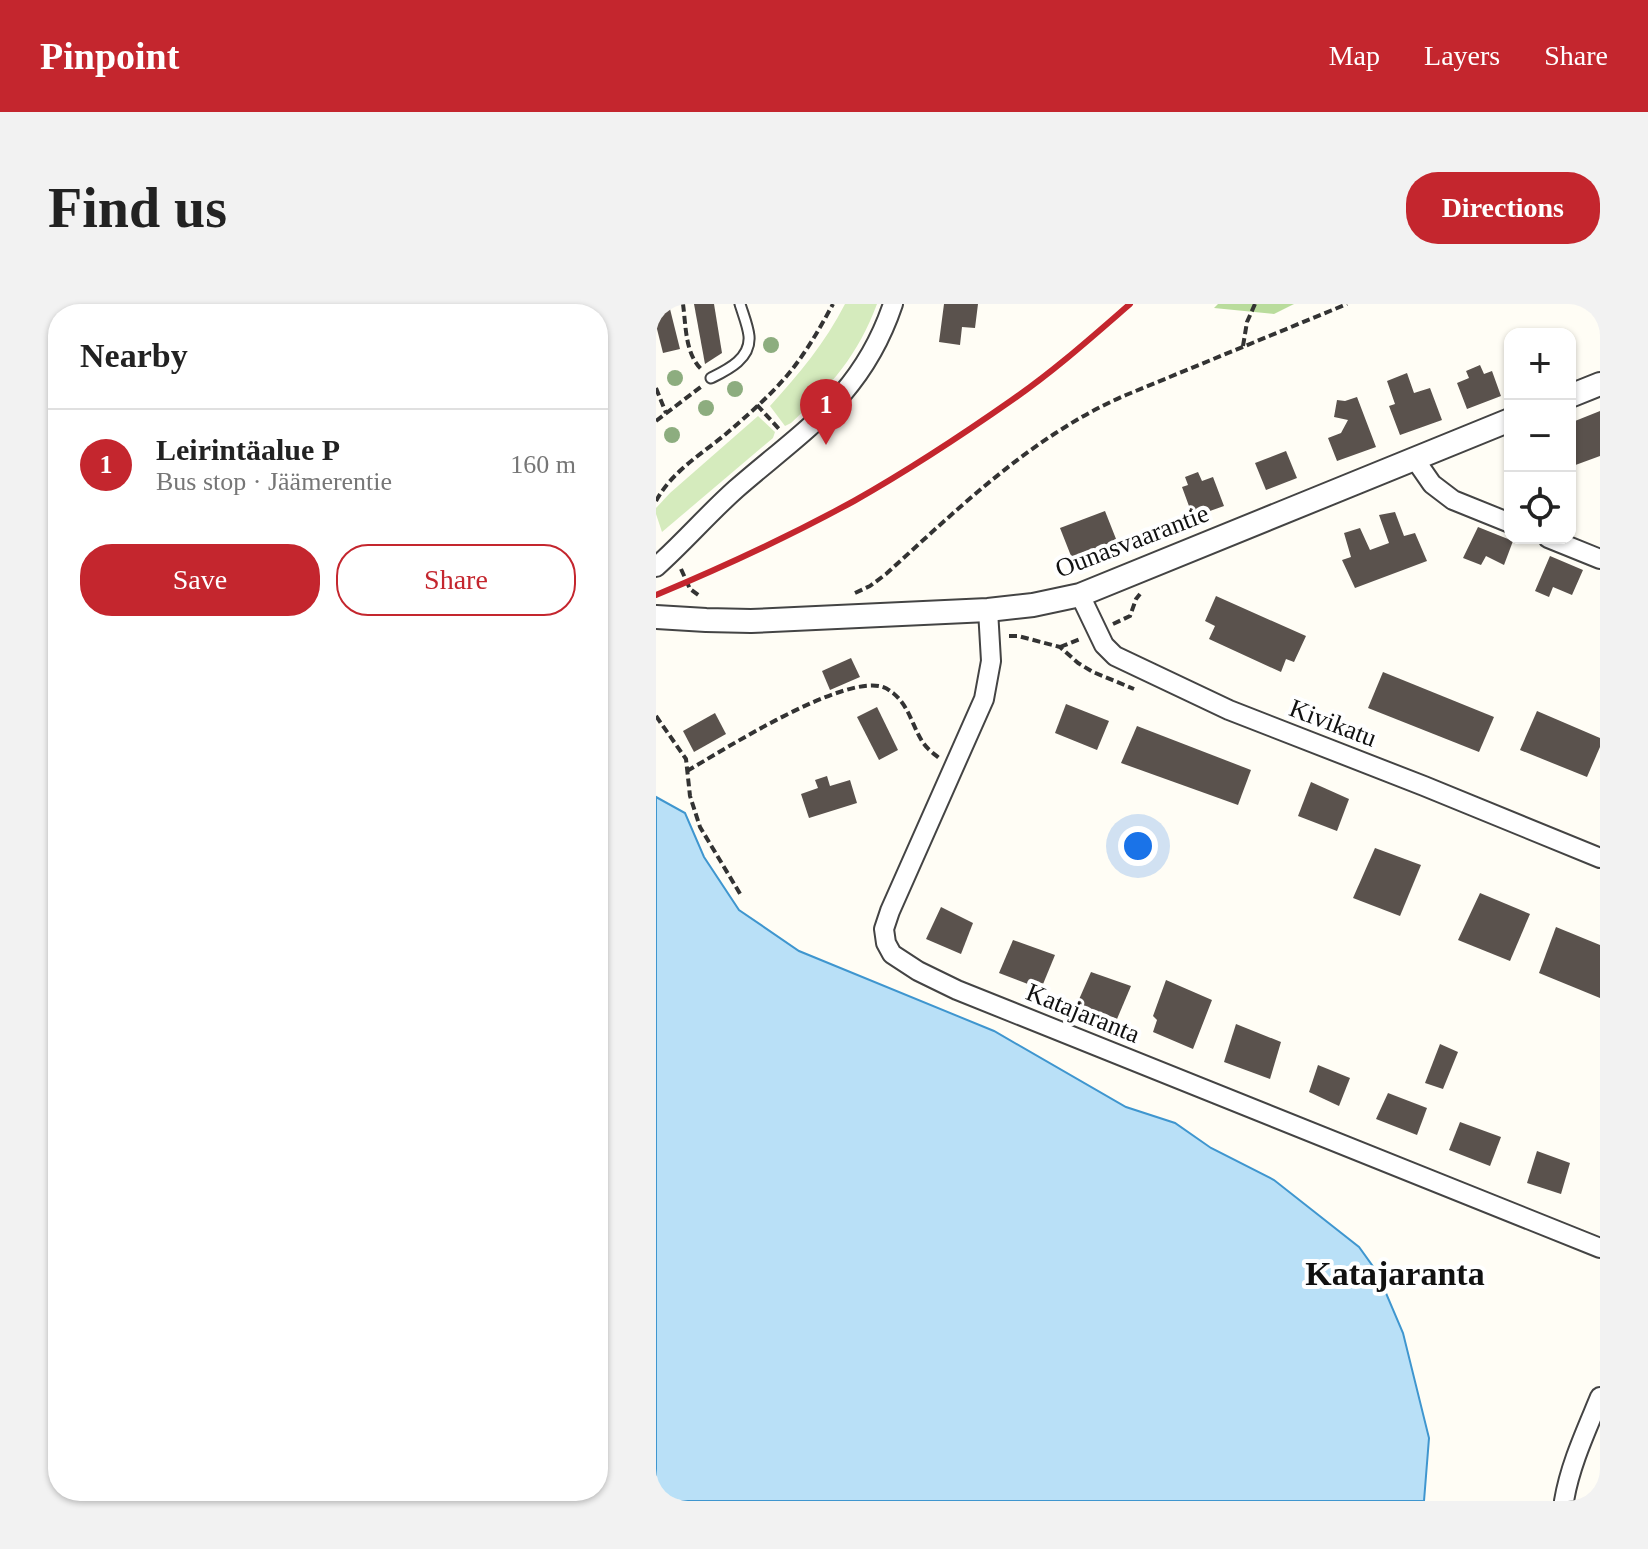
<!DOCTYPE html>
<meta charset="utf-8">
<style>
body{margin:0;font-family:Georgia,serif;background:#f2f2f2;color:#222}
.controls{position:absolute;right:24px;top:24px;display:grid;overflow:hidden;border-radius:16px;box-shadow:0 2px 6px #0004}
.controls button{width:72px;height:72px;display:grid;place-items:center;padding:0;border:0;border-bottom:2px solid #e0e0e0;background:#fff;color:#222;font:40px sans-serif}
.you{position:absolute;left:482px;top:542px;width:28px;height:28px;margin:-20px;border:6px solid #fff;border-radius:50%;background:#1a73e8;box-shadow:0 0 0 12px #1a73e833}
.badge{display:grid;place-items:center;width:52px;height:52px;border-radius:50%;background:#c4262e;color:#fff;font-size:26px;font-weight:700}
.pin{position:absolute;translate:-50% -66px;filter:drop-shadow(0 2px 4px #0008)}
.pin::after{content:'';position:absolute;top:42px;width:28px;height:24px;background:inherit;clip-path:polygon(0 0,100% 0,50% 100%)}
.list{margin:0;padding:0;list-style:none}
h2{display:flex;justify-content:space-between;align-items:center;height:104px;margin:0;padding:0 32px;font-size:34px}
h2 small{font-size:26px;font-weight:400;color:#767676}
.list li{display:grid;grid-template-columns:52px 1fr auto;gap:24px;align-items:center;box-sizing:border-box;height:112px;padding:0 32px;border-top:2px solid #e0e0e0}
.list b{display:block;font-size:30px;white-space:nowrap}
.list p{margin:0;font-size:26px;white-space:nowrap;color:#767676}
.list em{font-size:26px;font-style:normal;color:#767676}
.actions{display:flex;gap:16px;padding:24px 32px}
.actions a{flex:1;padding:18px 0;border:2px solid #c4262e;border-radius:32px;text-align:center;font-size:28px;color:#c4262e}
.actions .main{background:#c4262e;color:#fff}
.icon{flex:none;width:44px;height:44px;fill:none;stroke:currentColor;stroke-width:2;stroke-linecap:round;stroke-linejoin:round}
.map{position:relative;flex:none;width:944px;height:1197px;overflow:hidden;border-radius:32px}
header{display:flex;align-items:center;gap:48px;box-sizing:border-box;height:112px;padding:0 40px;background:#c4262e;color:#fff}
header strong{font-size:38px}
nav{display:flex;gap:44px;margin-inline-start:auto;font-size:28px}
.intro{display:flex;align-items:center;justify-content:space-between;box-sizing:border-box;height:192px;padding:0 48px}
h1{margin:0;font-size:56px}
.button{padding:20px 36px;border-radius:32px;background:#c4262e;color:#fff;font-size:28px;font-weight:700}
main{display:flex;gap:48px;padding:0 48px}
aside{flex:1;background:#fff;border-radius:32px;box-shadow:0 2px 6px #0004}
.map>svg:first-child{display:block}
</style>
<header>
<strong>Pinpoint</strong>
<nav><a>Map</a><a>Layers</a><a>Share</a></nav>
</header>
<div class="intro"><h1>Find us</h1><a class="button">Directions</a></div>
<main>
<aside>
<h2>Nearby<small></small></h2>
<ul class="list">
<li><span class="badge">1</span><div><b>Leirintäalue P</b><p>Bus stop · Jäämerentie</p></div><em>160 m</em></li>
</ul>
<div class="actions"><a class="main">Save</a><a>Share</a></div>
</aside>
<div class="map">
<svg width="944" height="1197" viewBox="0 0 944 1197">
<rect width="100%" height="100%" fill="#fffdf5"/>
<g fill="#d5ebbd">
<path d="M189,0H221C202,51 175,82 135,119L129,122L114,102C143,70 169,39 189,0Z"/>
<polygon points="102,112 119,128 117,134 6,228 0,210 0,204 14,189"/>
</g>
<polygon fill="#b9dc9c" points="562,0 638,0 618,10 558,4"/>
<polygon fill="#b9e0f7" stroke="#3f96cf" stroke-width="2" points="0,493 29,509 48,553 83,606 143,647 338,727 470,803 519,819 555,844 618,876 703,943 721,968 747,1029 773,1134 768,1197 0,1197"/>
<g fill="#5a524d">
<polygon points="38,0 58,0 66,49 49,60"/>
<polygon points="288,0 322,0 319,24 306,23 304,41 283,38"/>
<polygon points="13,1 24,45 7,49 0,21 0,4"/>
<polygon points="824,61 828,70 836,67 845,92 811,105 801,79 813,74 810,67"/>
<polygon points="751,69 758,89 774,84 786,116 744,131 733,102 739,100 731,77"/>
<polygon points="701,93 720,143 681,157 672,134 685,129 692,116 678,113 681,96 689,97"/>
<polygon points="944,107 944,152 914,163 914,119"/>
<polygon points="630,147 641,174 610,186 599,159"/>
<polygon points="542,168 546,177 557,173 568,202 537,213 526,183 532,181 529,173"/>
<polygon points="449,207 462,240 417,257 404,224"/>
<polygon points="739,208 748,232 759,229 771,257 699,284 686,256 695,253 688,229 704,224 714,246 733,239 723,211"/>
<polygon points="822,223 857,237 848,261 830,252 825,261 807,254"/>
<polygon points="894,252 927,266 916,291 897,283 893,293 879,287"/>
<polygon points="560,292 650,332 638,358 630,355 625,368 553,335 559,322 549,317"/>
<polygon points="195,354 204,373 174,386 166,367"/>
<polygon points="727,368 838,413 823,448 712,404"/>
<polygon points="410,400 453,417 441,446 399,429"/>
<polygon points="221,403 242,446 223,456 201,413"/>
<polygon points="881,407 944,434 944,443 931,473 864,446"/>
<polygon points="59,409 70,430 38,448 27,427"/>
<polygon points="481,422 595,466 582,501 465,459"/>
<polygon points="171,472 174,482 194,476 201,499 153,514 145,490 162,484 159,476"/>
<polygon points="655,478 693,495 681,527 642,512"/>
<polygon points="719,544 765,561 744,612 697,594"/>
<polygon points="824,589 874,610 854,657 802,636"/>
<polygon points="285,603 317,619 305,650 270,635"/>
<polygon points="900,623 944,641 944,694 883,669"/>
<polygon points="357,636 399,651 385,685 343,669"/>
<polygon points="435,668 475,682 461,715 421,700"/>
<polygon points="510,676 556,696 537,745 497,728 501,716 497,712"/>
<polygon points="580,720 625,738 614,775 568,758"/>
<polygon points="784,740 802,748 787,785 769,779"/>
<polygon points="662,761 694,774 683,802 653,788"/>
<polygon points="732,789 771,804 761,831 720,815"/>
<polygon points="804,818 845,833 834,862 793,846"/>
<polygon points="881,847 914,859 905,890 871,879"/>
</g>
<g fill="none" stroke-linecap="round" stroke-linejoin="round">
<g stroke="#444" stroke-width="13">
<path id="service" d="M55,74C71,66 95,55 93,32C92,22 87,10 84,0"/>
</g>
<g stroke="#444" stroke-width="22">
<g id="minor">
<polyline points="758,154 776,180 797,196 854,219"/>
<polyline points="892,234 944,255"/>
<path d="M0,263C28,238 52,210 80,185C149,125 206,92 237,0"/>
<polyline points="424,291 448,341 459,352 573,406 768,482 944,554"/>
<polyline points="332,306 335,357 328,395 234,607 228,625 230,639 236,650 262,667 301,686 944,944"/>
<path d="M908,1197C914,1161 930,1127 944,1093"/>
</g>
</g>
<g stroke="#444" stroke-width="26">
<g id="tertiary">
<polyline points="914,92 944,80"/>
<polyline points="0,313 50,316 95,317 332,306 377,301 424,291 854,116"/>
</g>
</g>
<g stroke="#333" stroke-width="4" stroke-dasharray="8 4" stroke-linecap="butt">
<path d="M27,0C30,22 29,49 45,65"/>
<polyline points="587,42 591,18 599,0"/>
<polyline points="0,84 10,109"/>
<polyline points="101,101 124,126"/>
<polyline points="0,117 46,82"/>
<path d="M0,197C16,167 46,150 71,129C93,110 116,90 134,68C151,47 164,24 177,0"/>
<polyline points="25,265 34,285 45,293"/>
<path d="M199,289L214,282L230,270C304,203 377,131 470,91L691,0"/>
<polyline points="457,320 474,312 480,295 484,290"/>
<polyline points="353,332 362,332 404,343 422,359 437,368 478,385"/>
<polyline points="404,343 424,335"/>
<polyline points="0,412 30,455 34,492 44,523 86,593"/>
<path d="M31,467C69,445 187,370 227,383C231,384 234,387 237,389C253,402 256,421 266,437C270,444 277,449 283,454"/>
</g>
<use href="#service" stroke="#fff" stroke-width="9"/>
<use href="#minor" stroke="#fff" stroke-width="18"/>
<use href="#tertiary" stroke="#fff" stroke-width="22"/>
<path stroke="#c4262e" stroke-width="6" d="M0,291C67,263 134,232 198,197C251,167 306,131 356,96C398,67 436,33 474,0"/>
</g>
<g fill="#8dad7f">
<circle cx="115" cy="41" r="8"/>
<circle cx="19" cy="74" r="8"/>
<circle cx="79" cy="85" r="8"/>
<circle cx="50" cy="104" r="8"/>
<circle cx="16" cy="131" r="8"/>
</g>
<g text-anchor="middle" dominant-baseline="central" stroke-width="8" stroke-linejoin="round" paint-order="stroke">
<g font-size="26" fill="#111" stroke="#fff">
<text transform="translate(476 237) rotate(-21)">Ounasvaarantie</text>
<text transform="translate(677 419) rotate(21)">Kivikatu</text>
<text transform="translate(427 709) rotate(22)">Katajaranta</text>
</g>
<g font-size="34" font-weight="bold" fill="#111" stroke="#fff">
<text x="739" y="969">Katajaranta</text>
</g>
</g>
</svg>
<div class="controls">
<button>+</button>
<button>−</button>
<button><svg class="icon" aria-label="locate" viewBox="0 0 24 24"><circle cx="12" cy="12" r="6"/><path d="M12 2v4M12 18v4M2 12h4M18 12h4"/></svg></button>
</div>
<div class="you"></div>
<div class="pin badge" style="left:170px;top:141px">1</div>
</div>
</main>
